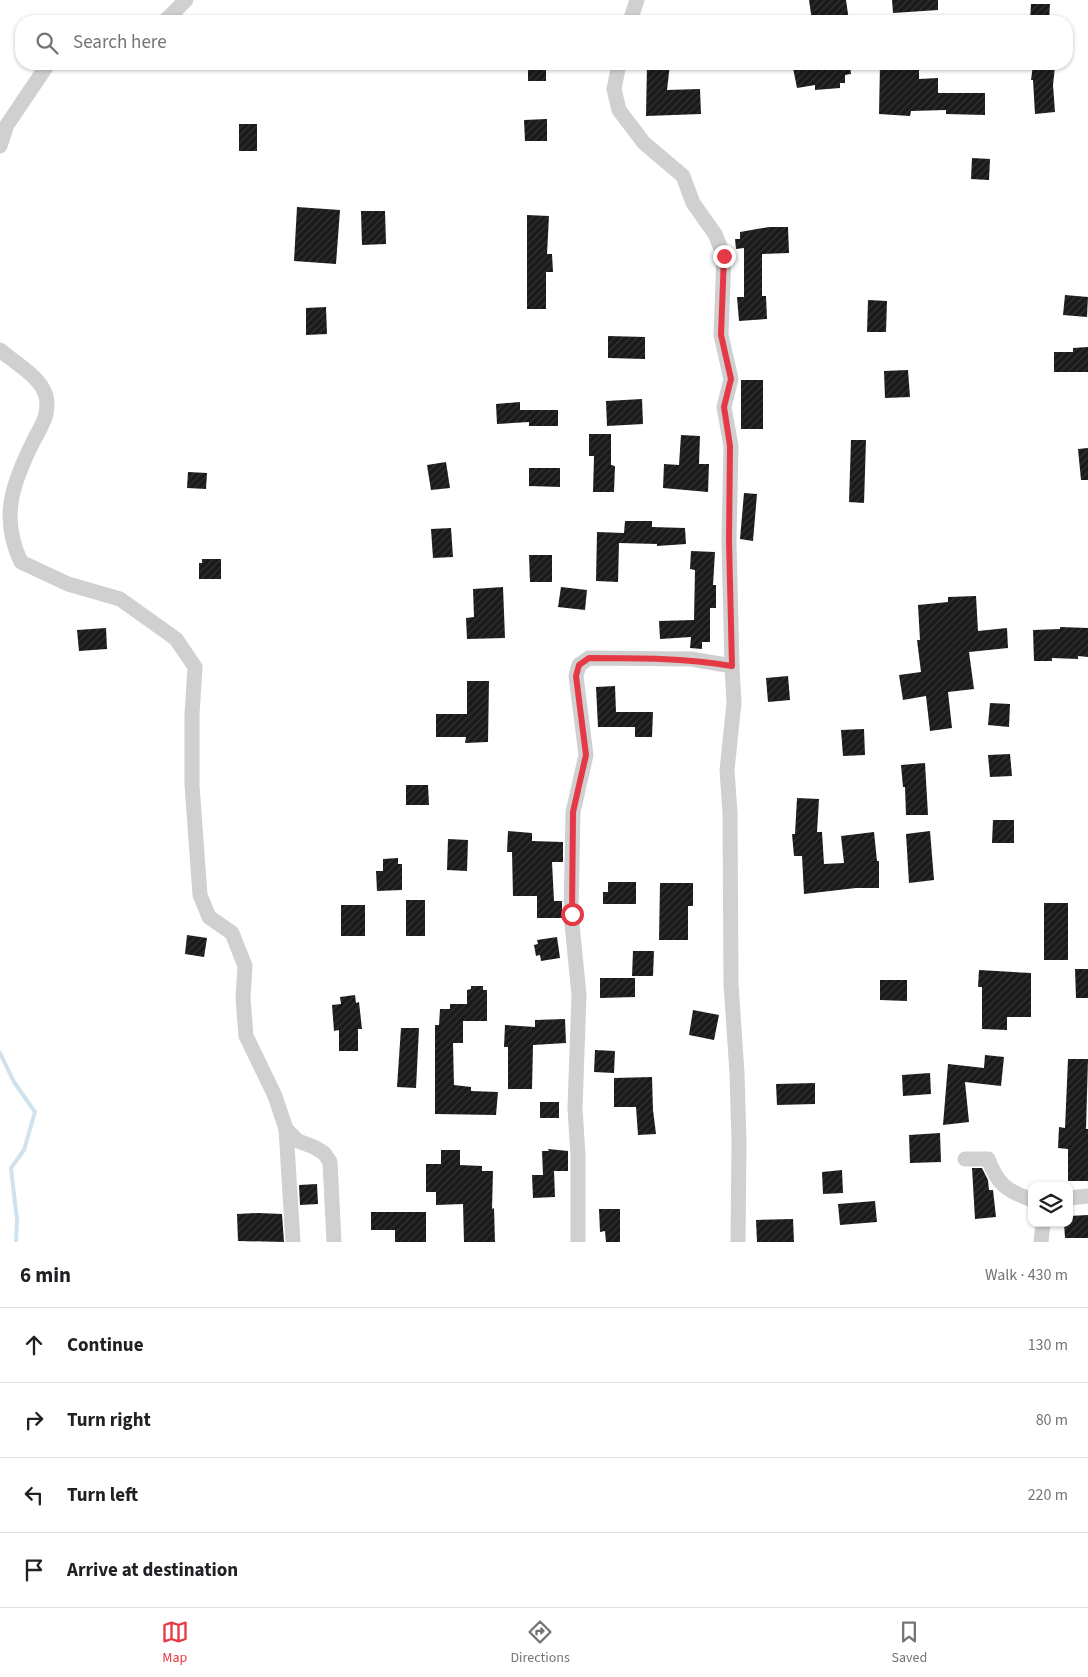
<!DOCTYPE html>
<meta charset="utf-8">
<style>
body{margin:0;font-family:"Source Sans 3",sans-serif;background:#f6f6f6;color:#202124}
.controls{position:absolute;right:15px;bottom:15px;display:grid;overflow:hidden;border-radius:10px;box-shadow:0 1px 4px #0004}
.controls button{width:45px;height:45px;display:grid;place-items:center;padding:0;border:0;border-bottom:1px solid #e0e0e0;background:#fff;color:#202124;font:25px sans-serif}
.stop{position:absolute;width:15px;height:15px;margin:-11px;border:4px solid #e63946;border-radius:50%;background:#fff}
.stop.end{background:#e63946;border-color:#fff;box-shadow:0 1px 5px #0008}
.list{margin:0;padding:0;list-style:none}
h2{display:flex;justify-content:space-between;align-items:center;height:65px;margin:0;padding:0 20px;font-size:21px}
h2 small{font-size:16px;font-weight:400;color:#757577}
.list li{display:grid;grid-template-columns:32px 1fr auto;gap:15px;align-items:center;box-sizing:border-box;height:75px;padding:0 20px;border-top:1px solid #e0e0e0}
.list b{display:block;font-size:19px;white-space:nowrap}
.list em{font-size:16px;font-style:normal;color:#757577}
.icon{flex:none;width:28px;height:28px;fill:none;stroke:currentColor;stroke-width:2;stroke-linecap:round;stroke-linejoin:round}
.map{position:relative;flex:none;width:1088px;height:1242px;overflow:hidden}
.search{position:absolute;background:#fff;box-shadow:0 1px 4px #0004;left:15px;right:15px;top:15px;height:55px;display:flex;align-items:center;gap:12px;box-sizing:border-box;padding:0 18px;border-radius:20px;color:#757577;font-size:19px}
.sheet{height:365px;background:#fff}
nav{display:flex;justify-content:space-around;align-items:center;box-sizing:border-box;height:70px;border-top:1px solid #e0e0e0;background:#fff;font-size:14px;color:#757577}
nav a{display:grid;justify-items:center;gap:2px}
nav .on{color:#e63946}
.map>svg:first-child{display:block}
</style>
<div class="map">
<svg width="1088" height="1242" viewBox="0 0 1088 1242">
<defs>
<pattern id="building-hatch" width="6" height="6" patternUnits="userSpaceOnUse" patternTransform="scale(1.25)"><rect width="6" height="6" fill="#1a1a1a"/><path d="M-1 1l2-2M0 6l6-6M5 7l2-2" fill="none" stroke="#333"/></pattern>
</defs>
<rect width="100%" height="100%" fill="#fff"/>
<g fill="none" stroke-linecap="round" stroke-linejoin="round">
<polyline stroke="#cfe2ee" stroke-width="4" points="0,1053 14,1082 35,1112 24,1150 11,1168 17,1220 16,1242"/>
</g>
<g fill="url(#building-hatch)">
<polygon points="809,0 846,0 849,21 812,21"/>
<polygon points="892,0 938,0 938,10 893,13"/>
<polygon points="1031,4 1050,4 1049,21 1030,21"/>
<polygon points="647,64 670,64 667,90 700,89 701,114 646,116"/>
<polygon points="836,64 850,64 851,74 845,75 845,83 840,83 840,88 815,90 815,85 797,88 793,68"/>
<polygon points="880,64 919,64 919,79 938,78 938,93 985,93 985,115 946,114 946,110 911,111 910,116 879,114"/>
<rect x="528" y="65" width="18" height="16"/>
<polygon points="1033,65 1055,67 1053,85 1055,112 1035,114 1033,80 1031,80"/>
<polygon points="547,119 547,141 525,141 524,120"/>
<rect x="239" y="124" width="18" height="27"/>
<polygon points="972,158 990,159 989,180 971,179"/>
<polygon points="297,207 340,210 336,264 294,261"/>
<polygon points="361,211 385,211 386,244 362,245"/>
<polygon points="527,215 549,216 547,254 552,254 553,272 546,272 546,309 527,309"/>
<polygon points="769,227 788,227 789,253 762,254 762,296 766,296 767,319 739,321 737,297 744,297 744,248 736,249 735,239 740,239 740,232"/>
<polygon points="1065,295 1088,297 1087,317 1063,315"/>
<polygon points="868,300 887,301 886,332 867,332"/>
<polygon points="326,307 327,334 306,335 306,308"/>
<polygon points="608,336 645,337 645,359 608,358"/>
<polygon points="1088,347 1088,372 1054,372 1054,352 1073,352 1073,348"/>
<polygon points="908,370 910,397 885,398 884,371"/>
<rect x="741" y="380" width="22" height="49"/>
<polygon points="642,399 643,424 607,426 606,401"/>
<polygon points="520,402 520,410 558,410 558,426 529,426 529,422 497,424 496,404"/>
<polygon points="589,434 611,434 611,465 615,466 614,492 593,492 594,456 589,456"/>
<polygon points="681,435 700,436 699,464 709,464 708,492 663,488 664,464 679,465"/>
<polygon points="851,440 866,440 864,503 849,502"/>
<polygon points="1088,448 1088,480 1081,480 1078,449"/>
<polygon points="446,462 450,488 431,490 427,465"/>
<polygon points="529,468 560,468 560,487 529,486"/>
<polygon points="188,472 207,473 206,489 187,488"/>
<polygon points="744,493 757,494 753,541 740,539"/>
<polygon points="625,521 652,521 652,527 685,528 686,544 657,546 657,544 619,543 618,582 596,581 597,532 624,533"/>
<polygon points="451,528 453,557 433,558 431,529"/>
<polygon points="691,551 715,552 713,585 716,585 716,608 710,608 710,642 702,642 702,649 690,648 691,637 660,639 659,621 694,620 695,570 690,569"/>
<polygon points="529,555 552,555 552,582 530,582"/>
<polygon points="202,559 221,559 221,579 199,579 199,563 202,563"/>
<polygon points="503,587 505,638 467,639 466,618 474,617 473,589"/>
<polygon points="561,587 587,590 585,610 558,607"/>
<polygon points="976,596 978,631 1007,628 1008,648 969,652 974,689 948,692 952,728 930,731 926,696 903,700 899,675 921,672 917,640 920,640 918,605 948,602 948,597"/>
<polygon points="1060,627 1088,628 1088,657 1078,656 1078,659 1052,658 1052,661 1034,661 1033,630 1060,629"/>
<polygon points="106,628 107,649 79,651 77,630"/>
<polygon points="788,676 790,700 768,702 766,678"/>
<polygon points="467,681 489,681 488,742 465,743 466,737 436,737 436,714 467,714"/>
<polygon points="615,686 616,712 653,712 652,737 635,737 635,727 598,727 596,687"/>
<polygon points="990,703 1010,704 1009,727 988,725"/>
<polygon points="864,729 865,755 843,756 841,730"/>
<polygon points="1010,754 1012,776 990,777 988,755"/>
<polygon points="925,763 928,815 906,815 905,787 903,787 901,765"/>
<polygon points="406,785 428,785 429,805 406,805"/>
<polygon points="797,798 819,799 817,832 822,832 824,864 844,863 841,836 874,832 877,861 879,861 879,888 856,888 804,894 802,856 794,856 792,834 795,834"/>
<polygon points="993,820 1014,820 1014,843 992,843"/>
<polygon points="508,831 532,833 532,841 563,842 563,862 552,862 554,901 562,901 562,918 537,918 537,896 513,896 512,852 507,852"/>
<polygon points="930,831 934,880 909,883 906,834"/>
<polygon points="448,839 468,840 467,871 447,870"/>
<polygon points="398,858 398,864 402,864 402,890 377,891 376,871 383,871 383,859"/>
<polygon points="608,882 636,882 636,904 603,904 603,892 608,892"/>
<polygon points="660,883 693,883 693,906 688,906 688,940 659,940"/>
<rect x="406" y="900" width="19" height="36"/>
<rect x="1044" y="903" width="24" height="57"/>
<rect x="341" y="905" width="24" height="31"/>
<polygon points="187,935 207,938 204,957 185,954"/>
<polygon points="557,937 560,958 541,961 540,955 536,956 534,945 538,944 537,940"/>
<polygon points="633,951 654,951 653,976 632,976"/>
<polygon points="1075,969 1088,969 1088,998 1076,998"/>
<polygon points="979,970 1031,973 1031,1017 1007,1017 1007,1030 982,1029 982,987 978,987"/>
<polygon points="600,978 635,978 635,997 600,998"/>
<polygon points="880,980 907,980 907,1001 880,1000"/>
<polygon points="471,986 483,986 483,990 487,990 487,1021 463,1021 463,1043 453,1043 454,1085 471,1087 471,1091 498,1092 496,1115 435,1114 435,1025 439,1025 440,1009 450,1009 450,1004 467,1004 467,990 471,989"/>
<polygon points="355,995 356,1003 359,1002 362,1029 358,1029 358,1051 339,1051 339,1030 334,1031 332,1005 341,1004 340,997"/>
<polygon points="693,1010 719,1015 714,1040 689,1035"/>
<polygon points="565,1019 566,1043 533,1045 532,1089 508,1089 508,1047 504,1047 505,1025 535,1027 535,1020"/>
<polygon points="401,1028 419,1028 416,1088 397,1087"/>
<polygon points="595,1050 615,1051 614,1073 594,1072"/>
<polygon points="985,1055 1004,1057 1001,1086 965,1082 969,1122 943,1125 948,1064 984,1068"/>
<polygon points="1068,1059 1088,1059 1086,1129 1088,1129 1088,1181 1068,1181 1068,1149 1058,1148 1059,1127 1065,1128"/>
<polygon points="930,1073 931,1094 903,1096 902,1075"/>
<polygon points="652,1077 653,1110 656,1134 638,1135 636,1107 614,1107 614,1078"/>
<polygon points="815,1083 815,1104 777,1105 776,1084"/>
<rect x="540" y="1102" width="19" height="16"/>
<polygon points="940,1133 941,1162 910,1163 909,1135"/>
<polygon points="548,1149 568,1151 568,1171 554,1171 555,1197 533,1198 532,1175 543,1175 542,1151 549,1151"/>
<polygon points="441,1150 460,1150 460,1165 482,1166 482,1171 493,1171 492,1209 494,1208 495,1242 464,1242 463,1204 436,1205 436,1192 426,1192 426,1164 441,1164"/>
<polygon points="972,1168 982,1168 988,1180 989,1190 993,1190 996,1217 975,1219"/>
<polygon points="842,1170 843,1193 823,1194 822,1172"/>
<polygon points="317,1184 318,1204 300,1205 299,1185"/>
<polygon points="875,1201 877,1222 840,1225 838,1204"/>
<polygon points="599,1209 620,1209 620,1242 606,1242 605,1231 600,1232"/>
<polygon points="371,1212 426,1212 426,1242 395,1242 395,1230 371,1230"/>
<polygon points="258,1213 282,1214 284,1242 238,1241 237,1214"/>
<polygon points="1088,1215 1088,1238 1065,1238 1064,1223 1069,1223 1069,1216"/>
<polygon points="793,1219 794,1242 757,1242 756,1220"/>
</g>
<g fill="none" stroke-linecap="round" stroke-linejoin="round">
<g stroke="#d0d0d0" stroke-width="15">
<polyline points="165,21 186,0"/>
<polyline points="630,21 637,0"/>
<polyline points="619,64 614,89 619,110 644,143 683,176 693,203 715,234 724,256 721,335 731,379 724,407 731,446 729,541 732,666"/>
<polyline points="0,146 7,125 48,64"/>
<path d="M0,350C14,362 41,377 46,396C50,415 41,426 33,442C12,484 0,518 21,562L68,584L120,599L176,639L195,667L192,714V785L200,895L209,917L232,933L245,966L243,998L246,1036L275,1096L286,1129L298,1141L314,1147L324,1153L330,1162L334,1242"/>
<polyline points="286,1129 293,1242"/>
<path d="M965,1159H988C998,1185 1007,1191 1032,1200"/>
<polyline points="1069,1198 1088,1196"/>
<polyline points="578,1242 578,1156 575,1108 579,995 571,914 573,812 586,755 576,676 579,665 589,658 691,659 732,666 734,703 727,770 730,813 731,984 737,1073 739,1142 738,1242"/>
<polyline points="1041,1242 1043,1223"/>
</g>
</g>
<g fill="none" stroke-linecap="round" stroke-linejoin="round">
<path stroke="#e63946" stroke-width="6" d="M572,914L573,812L586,755L576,676L579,665L589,658C639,658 683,658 732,666L729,541L730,446L724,407L731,379L721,335L724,256"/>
</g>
</svg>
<div class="controls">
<button><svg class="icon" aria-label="layers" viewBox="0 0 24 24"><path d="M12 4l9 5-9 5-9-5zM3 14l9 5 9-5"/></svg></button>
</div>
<div class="stop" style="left:572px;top:914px"></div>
<div class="stop end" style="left:724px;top:256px"></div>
<div class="search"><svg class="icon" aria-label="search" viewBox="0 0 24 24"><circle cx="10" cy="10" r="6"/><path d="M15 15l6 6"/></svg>Search here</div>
</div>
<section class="sheet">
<h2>6 min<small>Walk · 430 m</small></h2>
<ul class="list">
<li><svg class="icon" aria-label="ahead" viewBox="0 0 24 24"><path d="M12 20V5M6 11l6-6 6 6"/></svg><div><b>Continue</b></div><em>130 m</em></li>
<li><svg class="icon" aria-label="right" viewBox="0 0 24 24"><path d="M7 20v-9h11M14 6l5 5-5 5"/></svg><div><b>Turn right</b></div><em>80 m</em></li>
<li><svg class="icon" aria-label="left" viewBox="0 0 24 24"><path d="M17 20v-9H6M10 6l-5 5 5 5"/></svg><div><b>Turn left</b></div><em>220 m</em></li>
<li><svg class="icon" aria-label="arrive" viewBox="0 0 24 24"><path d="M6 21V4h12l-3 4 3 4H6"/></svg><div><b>Arrive at destination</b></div></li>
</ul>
</section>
<nav>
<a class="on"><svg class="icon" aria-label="map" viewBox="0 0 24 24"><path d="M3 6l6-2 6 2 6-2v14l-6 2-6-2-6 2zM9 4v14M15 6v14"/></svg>Map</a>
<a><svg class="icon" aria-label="directions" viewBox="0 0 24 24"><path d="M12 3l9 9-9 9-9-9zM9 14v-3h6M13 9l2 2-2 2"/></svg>Directions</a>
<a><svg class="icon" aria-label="saved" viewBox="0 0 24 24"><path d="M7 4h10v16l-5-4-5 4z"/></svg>Saved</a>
</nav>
